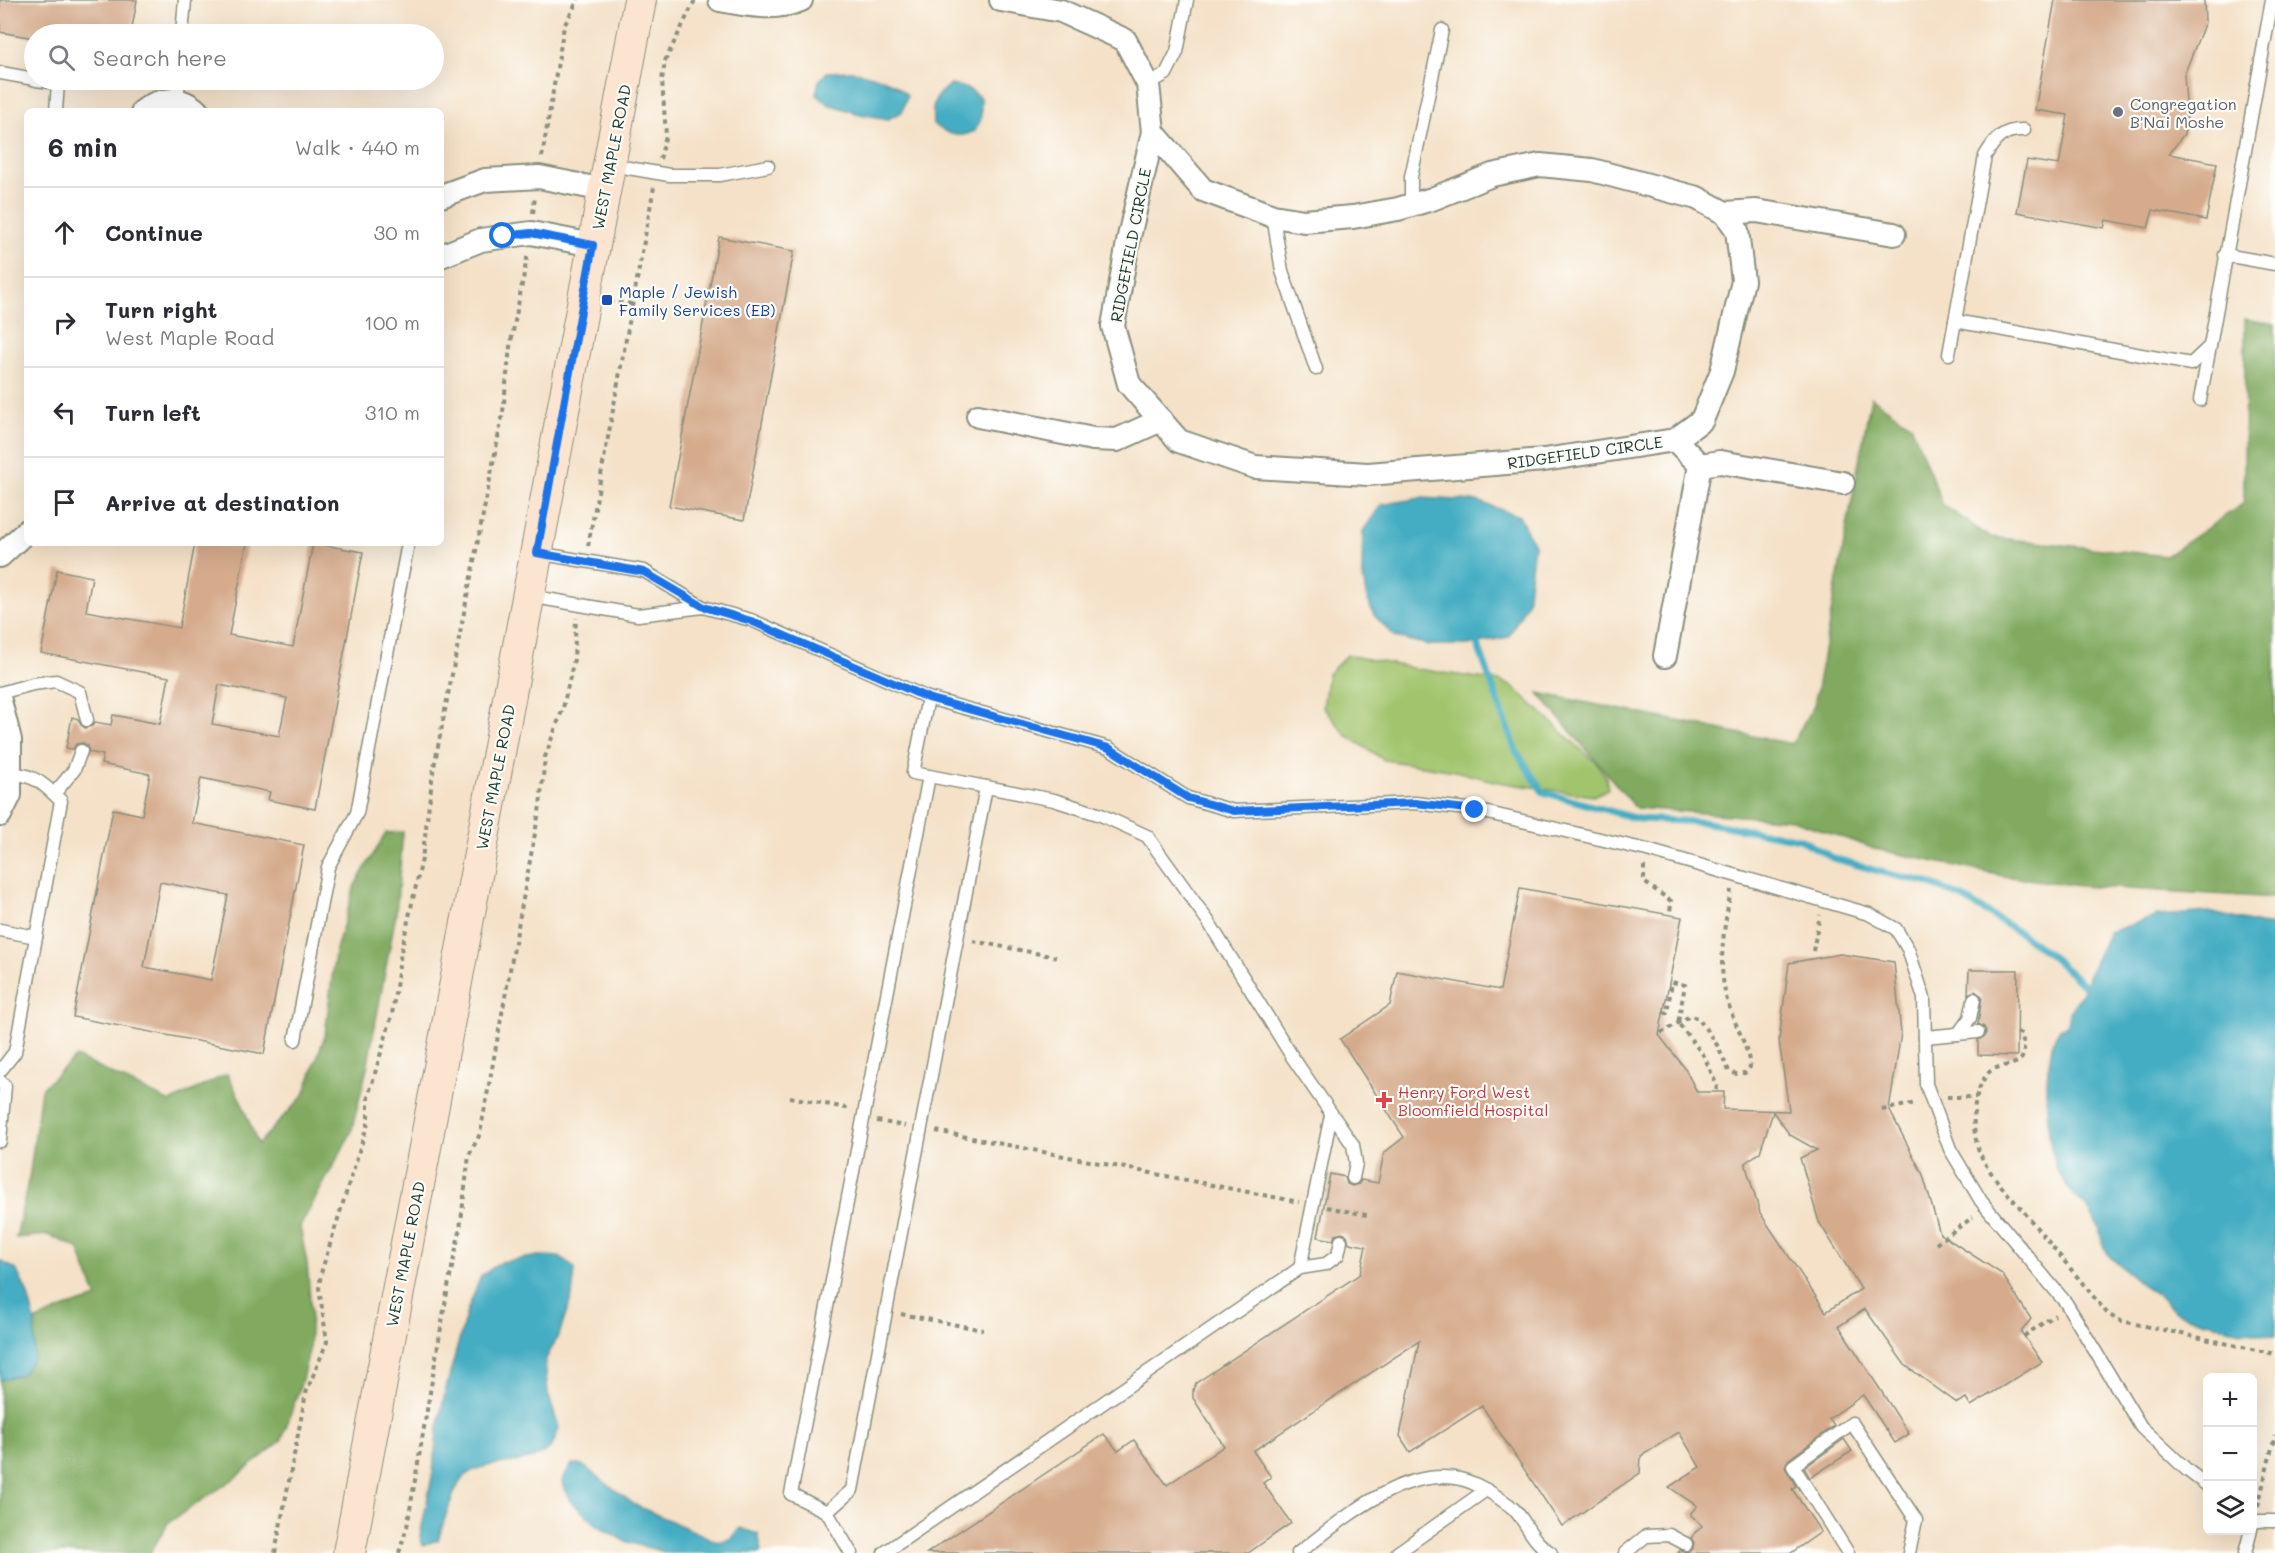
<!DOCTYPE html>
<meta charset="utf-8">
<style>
body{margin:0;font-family:Mali,sans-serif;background:#f7f7f7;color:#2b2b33}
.controls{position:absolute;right:18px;bottom:18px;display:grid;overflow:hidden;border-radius:9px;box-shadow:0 6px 24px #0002}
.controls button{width:54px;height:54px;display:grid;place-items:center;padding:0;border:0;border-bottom:2px solid #e1e1e2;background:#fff;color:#2b2b33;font:30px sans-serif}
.stop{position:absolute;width:18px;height:18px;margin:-14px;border:4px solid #1a73e8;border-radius:50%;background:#fff}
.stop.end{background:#1a73e8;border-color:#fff;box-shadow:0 2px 6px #0008}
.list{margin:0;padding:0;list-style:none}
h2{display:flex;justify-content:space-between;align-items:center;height:78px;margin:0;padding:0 24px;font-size:26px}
h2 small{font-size:20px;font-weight:400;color:#7c7c81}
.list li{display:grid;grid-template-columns:39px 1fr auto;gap:18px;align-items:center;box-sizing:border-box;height:90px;padding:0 24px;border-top:2px solid #e1e1e2}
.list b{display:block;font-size:22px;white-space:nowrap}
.list p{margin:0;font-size:20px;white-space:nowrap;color:#7c7c81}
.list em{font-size:20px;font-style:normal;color:#7c7c81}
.icon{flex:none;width:33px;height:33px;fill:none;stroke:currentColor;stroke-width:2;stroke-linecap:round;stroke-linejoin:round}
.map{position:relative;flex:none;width:2275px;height:1553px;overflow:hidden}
.search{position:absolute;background:#fff;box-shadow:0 6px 24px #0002;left:24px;top:24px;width:420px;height:66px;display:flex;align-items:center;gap:15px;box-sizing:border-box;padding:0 21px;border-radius:33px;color:#7c7c81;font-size:22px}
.panel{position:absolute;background:#fff;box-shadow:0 6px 24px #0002;left:24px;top:108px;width:420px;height:438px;border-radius:9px}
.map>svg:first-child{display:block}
</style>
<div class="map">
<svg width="2275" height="1553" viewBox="0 0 2275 1553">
<rect width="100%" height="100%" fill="#fdfcf7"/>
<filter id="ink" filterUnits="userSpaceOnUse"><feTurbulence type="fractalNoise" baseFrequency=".0167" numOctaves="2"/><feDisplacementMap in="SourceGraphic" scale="12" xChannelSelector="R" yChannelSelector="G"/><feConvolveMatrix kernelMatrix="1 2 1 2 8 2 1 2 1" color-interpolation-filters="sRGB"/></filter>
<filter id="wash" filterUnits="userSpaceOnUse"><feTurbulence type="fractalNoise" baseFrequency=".008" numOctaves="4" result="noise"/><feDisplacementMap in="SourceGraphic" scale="24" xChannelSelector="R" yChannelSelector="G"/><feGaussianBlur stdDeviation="1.35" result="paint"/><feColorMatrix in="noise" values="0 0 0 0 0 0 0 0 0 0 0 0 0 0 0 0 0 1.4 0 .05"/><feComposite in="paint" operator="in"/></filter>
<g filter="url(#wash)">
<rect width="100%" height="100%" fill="#f4e1c7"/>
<polygon fill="#a2c46d" stroke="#608050" stroke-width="1.5" points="1347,655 1417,669 1499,681 1513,687 1596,763 1606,777 1608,789 1593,796 1498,782 1455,771 1384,760 1346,735 1323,707 1328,674"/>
<g fill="#81aa60" stroke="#50744a" stroke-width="1.5">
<polygon points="2245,319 2275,324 2275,898 2080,886 2003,876 1875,849 1793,820 1636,808 1538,693 1792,744 1814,705 1871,397 1911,425 1943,505 1990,537 2166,556 2244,503"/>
<polygon points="403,832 396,914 367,1068 351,1133 300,1227 307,1263 311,1311 309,1351 300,1387 281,1441 235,1478 168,1523 150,1553 0,1553 0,1380 23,1374 34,1357 35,1321 62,1309 97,1298 78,1248 48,1235 16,1238 30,1172 41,1089 76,1057 170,1102 227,1074 241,1101 258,1144 304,1095 325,1035 335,953 355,885 386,833"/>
</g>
<g fill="#44adc3" stroke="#32757c" stroke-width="1.5">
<path d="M852,71C874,76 890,78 907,95L902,112L888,119L860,114L828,104L816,94L819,81L827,72Z"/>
<path d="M951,85C964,87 972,89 981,99V119L975,131C957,139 949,135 933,124C932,104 933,95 951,85Z"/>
<polygon points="1420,498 1477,501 1519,516 1534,545 1527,603 1508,637 1467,645 1429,645 1395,637 1374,615 1366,595 1362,570 1363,531 1381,505"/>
<polygon points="2208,912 2259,924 2275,926 2275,1337 2227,1328 2175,1312 2160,1296 2145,1287 2110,1257 2103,1245 2099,1227 2088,1209 2067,1187 2055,1166 2049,1137 2046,1092 2048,1069 2053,1041 2060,1029 2067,1025 2069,1012 2083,992 2089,974 2109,932 2158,916"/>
<path d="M539,1256L561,1257L575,1269L572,1296L560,1332L545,1361L548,1394L559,1428C557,1434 554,1445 549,1449C526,1469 480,1457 462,1479C452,1491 443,1525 438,1540L423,1545L420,1536L433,1472L437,1432L445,1392L467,1311L481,1276L501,1262Z"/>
<polygon points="0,1261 16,1269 27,1292 35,1321 34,1357 23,1374 0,1380"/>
<polygon points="572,1464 582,1465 635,1505 718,1542 730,1539 740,1528 758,1534 762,1551 760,1553 668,1553 624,1541 597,1525 570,1501 562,1481"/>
</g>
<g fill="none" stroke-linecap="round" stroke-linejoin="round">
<polyline stroke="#44adc3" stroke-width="7" points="1477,643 1516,751 1543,792 1638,819 1702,822 1800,839 1833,858 1892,875 1926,882 1965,899 2020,933 2050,955 2085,986"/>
</g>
<g id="blocks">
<g fill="#d5ab8c" fill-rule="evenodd">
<polygon points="0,0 137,0 131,34 34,34 34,38 0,32"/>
<polygon points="2055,0 2204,0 2205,22 2184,75 2187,115 2184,134 2169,154 2217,163 2206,220 2153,210 2148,228 2106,220 2104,228 2017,212 2027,160 2059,165 2068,115 2035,110"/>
<polygon points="719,237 794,251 744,520 669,506"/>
<path d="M195,543H247L229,635L293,647L313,543L363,552L315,809L268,800L270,792L201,778L192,823L304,845L264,1054L73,1017L113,809L142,815L150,774L101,764L103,755L89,752L88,746L83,743L76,744L73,749L66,748L72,717L78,719L81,725L85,728L92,726L95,722L111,725L113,715L160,724L169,677L41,653L57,570L92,577L86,611L179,628ZM219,685L287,698L279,736L212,724ZM160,882L228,895L211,980L144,967Z"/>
<path d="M1520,888L1682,917L1659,1035L1684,1067L1697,1092H1724L1723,1109L1789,1111L1779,1040L1789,963L1840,954L1894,962L1901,1033L1889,1109L1923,1175L1940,1234L2002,1274L2031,1319L2021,1332L2042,1362L1971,1406L1966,1398L1957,1403L1905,1365L1865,1309L1839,1326L1909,1434L1895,1443L1863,1395L1829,1419L1834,1426L1788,1460L1785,1467L1796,1486L1792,1489L1821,1532L1791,1553H1678L1680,1550L1687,1552L1693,1548L1694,1543L1691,1538L1702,1526L1690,1514L1697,1506L1669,1487L1700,1467L1679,1432L1641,1456L1640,1473L1562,1526L1482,1406L1410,1452L1400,1436L1419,1341L1253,1451L1271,1477L1263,1483L1291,1523L1248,1553H927L1104,1434L1118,1451L1134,1440L1167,1485L1224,1446L1193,1398V1390L1196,1383L1360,1274L1366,1246L1349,1243L1347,1235L1342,1233L1335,1235L1333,1240L1318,1237L1330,1174L1345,1177L1347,1184L1352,1186L1359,1184L1361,1180L1378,1183L1384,1153L1404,1137L1340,1039L1390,1005L1397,971L1500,990ZM1773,1112L1790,1135L1817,1150L1800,1158L1819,1222L1861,1289L1826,1312L1760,1213L1745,1163L1760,1152Z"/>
<polygon points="1969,970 2018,970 2017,1056 1978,1055 1978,1040 1985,1036 1986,1031 1984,1027 1978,1024 1982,996 1975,991 1968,994"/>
<polygon points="1844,1439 1852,1451 1810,1478 1804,1468"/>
</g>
</g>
</g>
<g filter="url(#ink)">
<use href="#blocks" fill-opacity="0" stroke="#8a8f7e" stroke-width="1.5"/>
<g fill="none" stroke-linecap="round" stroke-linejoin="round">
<g stroke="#8a8f7e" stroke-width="15">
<g id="lane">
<polyline points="182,34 185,0"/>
<polyline points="1,73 34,79"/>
<polyline points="36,80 58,83 56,111"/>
<polyline points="1148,84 1166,74 1177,52 1187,0"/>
<polyline points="177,100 179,80"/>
<polyline points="611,165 669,175 720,175 768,166"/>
<polyline points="1411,205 1411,177 1442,30"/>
<polyline points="1273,216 1282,271 1316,369"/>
<polyline points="2225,255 2275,264"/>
<polyline points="1955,321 2191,364 2210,346 2272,0"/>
<path d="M1949,354L1985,156C1995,139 2003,129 2024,130"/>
<polyline points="2200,400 2210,346"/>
<polyline points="537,553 644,571 703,607"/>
<polyline points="529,596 638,615 703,607 751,620 928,698 1109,748 1188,798 1234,811 1415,803 1475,810 1647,850 1869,914 1896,929 1908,949 1924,998 1926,1084 1950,1149 1981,1201 2066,1303 2141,1427 2187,1470 2208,1486"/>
<polyline points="0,693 33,684 56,681 80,692 87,720"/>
<polyline points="928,698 913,773 1054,800 1101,815 1147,836 1208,921 1293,1058 1353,1145 1356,1163 1353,1178"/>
<polyline points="54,794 74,770 81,751"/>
<polyline points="0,930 36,937"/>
<polyline points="1958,1034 1970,1018 1974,999"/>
<polyline points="1925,1037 1978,1032"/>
<polyline points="295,1040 328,867 357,813 408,543"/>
<path d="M0,1071L15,1052L61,801C44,784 35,775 10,773"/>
<polyline points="0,1081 5,1086 0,1141"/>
<polyline points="1300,1268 1331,1115"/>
<polyline points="827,1512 852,1490 986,787"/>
<polyline points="2254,1521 2275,1521"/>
<polyline points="851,1553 827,1512 791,1494 929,776"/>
<polyline points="884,1553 1300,1268 1326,1264 1338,1255 1341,1241"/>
<path d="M1298,1553C1342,1521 1401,1466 1460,1479C1478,1483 1495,1495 1509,1505C1521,1513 1527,1530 1537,1541C1541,1546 1546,1549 1551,1553"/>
<polyline points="1397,1553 1486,1490"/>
<polyline points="1625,1553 1646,1536 1669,1535 1686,1544"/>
<polyline points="1848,1553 1793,1466 1852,1423 1916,1520 1909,1553"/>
<polyline points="2245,1553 2251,1530"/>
</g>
</g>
<g stroke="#8a8f7e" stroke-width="26">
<g id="street">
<path d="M720,0C746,5 776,11 801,0"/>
<polyline points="1001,0 1061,11 1125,40 1148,84 1153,132"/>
<path d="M143,111C160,97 181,96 197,111"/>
<polygon points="1153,132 1203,190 1273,216 1304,221 1353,217 1398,209 1432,199 1492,175 1540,165 1592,170 1697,198 1725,213 1737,230 1743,281 1722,371 1702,420 1675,440 1544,460 1368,474 1255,467 1179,441 1129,384 1113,326 1129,237"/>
<polyline points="441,196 485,180 539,177 604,190"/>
<polyline points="1725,213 1756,211 1894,234"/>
<polyline points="441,256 481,240 531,233 593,245"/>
<polyline points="978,416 1093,439 1117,440 1161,420"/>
<polyline points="1700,465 1720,462 1843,483"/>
<polyline points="0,556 27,531"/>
<polyline points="1665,656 1700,465 1675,440"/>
<polyline points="0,701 10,740 10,795 0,815"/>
</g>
</g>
<g stroke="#8a8f7e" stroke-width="34">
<polyline id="secondary" points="349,1553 640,0"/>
</g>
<g stroke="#8a8f7e" stroke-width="4" stroke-dasharray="4.5 4.5" stroke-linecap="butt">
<polyline points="542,157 564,26 578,0"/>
<polyline points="660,159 666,135 662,80 665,61 695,0"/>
<polyline points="533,213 535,197"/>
<polyline points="609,301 632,304"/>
<polyline points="588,546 654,187"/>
<polyline points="1644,866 1644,882 1671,901 1670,915"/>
<polyline points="973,941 1056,957"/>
<polyline points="1813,951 1820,915"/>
<polyline points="1663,1012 1667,1013 1672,982 1685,985 1678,1023 1704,1056 1717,1086 1716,1091"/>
<path d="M2017,1032L2021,1034C2035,1077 1997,1056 1985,1077C1972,1098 1971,1124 1978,1148C1986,1172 2007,1192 2023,1211C2051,1245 2079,1279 2107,1313L2117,1320L2275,1354"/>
<path d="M1661,1033L1690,1016L1698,1018L1717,1045L1729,1071L1736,1074L1745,1073L1750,1067C1747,1040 1730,1018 1725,992C1718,959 1725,922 1731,890"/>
<polyline points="790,1097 851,1109"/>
<polyline points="1947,1097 1976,1097"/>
<polyline points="1882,1110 1916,1103"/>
<polyline points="877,1121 905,1126"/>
<polyline points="936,1131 1299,1202"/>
<polyline points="1327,1207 1371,1216"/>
<polyline points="1936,1244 1973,1217"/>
<polyline points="901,1314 983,1330"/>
<polyline points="2024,1336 2055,1315"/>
<polyline points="2258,1506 2275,1435"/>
<polyline points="275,1553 306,1393 327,1342 319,1288 321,1273 368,1123 368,1097 392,1015 401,952 422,859 433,772 503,412 510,347 528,253"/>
<polyline points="399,1553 407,1527 448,1287 460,1229 469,1155 480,1134 540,806 545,757 563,708 574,659 576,618"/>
</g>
<use href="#lane" stroke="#fff" stroke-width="12"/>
<use href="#street" stroke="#fff" stroke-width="22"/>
<use href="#secondary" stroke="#fce5d0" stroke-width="32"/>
</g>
</g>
<g fill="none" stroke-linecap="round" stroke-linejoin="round" filter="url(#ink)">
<polyline stroke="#1a73e8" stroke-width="8" points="503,236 531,233 593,245 537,553 644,572 704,607 751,621 928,698 1109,748 1188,798 1234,811 1415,803 1475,810"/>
</g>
<circle fill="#6b7280" stroke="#fdfcf7" stroke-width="2" cx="2118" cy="112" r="6"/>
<rect fill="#1a4fb4" stroke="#fdfcf7" stroke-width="2" x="601" y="294" width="12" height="12" rx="3"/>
<path fill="#e0444e" stroke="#fdfcf7" stroke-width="2" d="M1381 1091h6v6h6v6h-6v6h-6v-6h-6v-6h6z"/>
<g text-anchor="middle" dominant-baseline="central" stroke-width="4.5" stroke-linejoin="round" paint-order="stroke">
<g font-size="16" fill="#5b616d" stroke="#fdfcf7" text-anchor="start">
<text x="2130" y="103">Congregation<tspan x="2130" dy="18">B'Nai Moshe</tspan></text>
</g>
<g font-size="16" fill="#1f3d34" stroke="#fdfcf7">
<text transform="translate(611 157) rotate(-79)">WEST MAPLE ROAD</text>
<text transform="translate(1130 245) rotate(-79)">RIDGEFIELD CIRCLE</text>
<text transform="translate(1585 452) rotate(-8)">RIDGEFIELD CIRCLE</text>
<text transform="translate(495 777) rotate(-79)">WEST MAPLE ROAD</text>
<text transform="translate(405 1254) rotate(-79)">WEST MAPLE ROAD</text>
</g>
<g font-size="16" fill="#164399" stroke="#fdfcf7" text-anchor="start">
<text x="619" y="291">Maple / Jewish<tspan x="619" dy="18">Family Services (EB)</tspan></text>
</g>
<g font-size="16" fill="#be3a42" stroke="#fdfcf7" text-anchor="start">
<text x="1398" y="1091">Henry Ford West<tspan x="1398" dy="18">Bloomfield Hospital</tspan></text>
</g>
</g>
</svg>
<div class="controls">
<button>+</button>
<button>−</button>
<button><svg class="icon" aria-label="layers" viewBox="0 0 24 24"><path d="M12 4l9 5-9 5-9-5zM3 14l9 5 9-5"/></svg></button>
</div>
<div class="stop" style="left:503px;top:236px"></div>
<div class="stop end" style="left:1475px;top:810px"></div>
<div class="search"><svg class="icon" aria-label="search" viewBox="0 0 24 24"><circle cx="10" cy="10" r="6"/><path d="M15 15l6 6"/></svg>Search here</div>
<section class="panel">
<h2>6 min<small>Walk · 440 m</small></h2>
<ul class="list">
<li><svg class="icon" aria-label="ahead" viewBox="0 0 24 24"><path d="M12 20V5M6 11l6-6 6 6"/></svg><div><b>Continue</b></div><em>30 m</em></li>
<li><svg class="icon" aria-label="right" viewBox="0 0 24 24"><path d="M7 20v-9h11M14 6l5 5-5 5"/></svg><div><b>Turn right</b><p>West Maple Road</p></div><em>100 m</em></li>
<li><svg class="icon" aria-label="left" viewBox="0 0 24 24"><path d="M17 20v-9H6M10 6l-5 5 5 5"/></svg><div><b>Turn left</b></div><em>310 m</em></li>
<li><svg class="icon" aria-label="arrive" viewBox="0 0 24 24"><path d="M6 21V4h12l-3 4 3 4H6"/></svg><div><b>Arrive at destination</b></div></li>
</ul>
</section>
</div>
